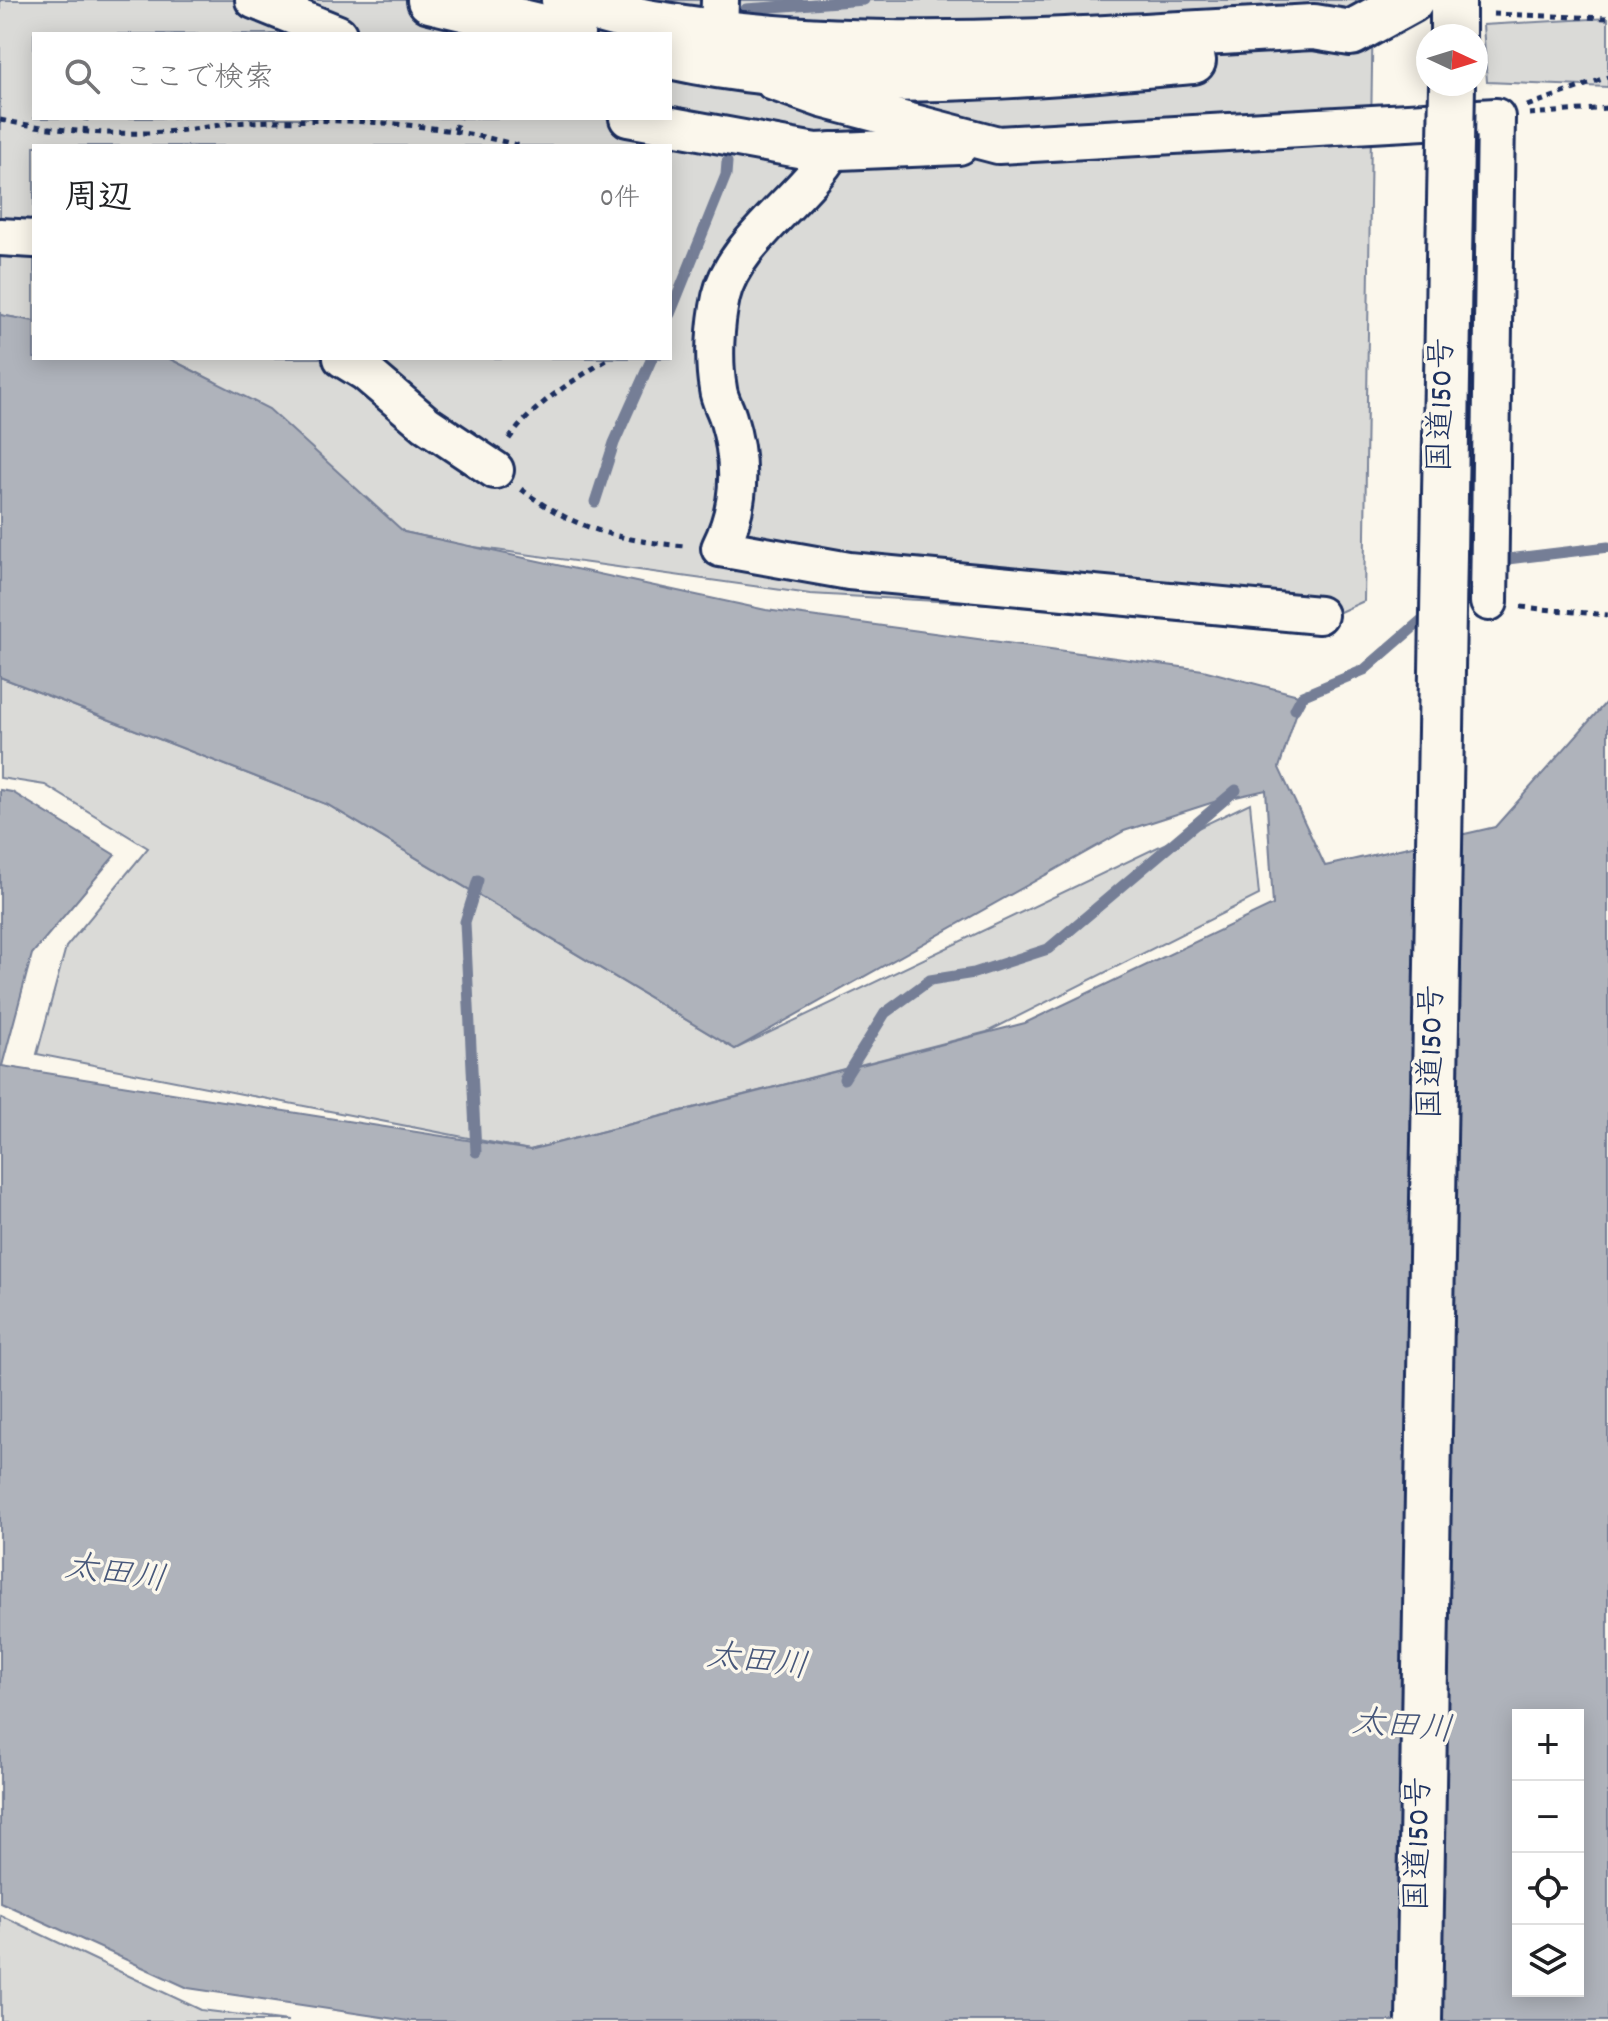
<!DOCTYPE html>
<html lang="ja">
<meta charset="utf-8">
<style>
body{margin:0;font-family:Dekko,"Klee One",sans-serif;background:#f2f2f2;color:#202124}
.controls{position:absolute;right:24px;bottom:24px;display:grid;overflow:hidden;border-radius:0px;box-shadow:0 4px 20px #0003}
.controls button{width:72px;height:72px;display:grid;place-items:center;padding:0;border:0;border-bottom:2px solid #e0e0e0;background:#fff;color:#202124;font:40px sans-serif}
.compass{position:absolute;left:1416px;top:24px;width:72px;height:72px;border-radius:50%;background:#fff;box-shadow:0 4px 20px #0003;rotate:94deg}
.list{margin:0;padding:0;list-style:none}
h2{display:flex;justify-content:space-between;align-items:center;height:104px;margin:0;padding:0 32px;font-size:34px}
h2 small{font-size:26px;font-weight:400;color:#757577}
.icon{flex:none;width:44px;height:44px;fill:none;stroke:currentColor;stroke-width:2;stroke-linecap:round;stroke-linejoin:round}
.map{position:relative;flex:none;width:1608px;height:2021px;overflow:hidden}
.search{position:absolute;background:#fff;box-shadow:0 4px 20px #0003;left:32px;top:32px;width:640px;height:88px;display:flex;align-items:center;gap:20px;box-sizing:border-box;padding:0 28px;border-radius:0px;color:#757577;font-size:30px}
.panel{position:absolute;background:#fff;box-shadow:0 4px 20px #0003;left:32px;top:144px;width:640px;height:216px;border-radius:0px}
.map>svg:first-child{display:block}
</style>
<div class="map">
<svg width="1608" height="2021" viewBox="0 0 1608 2021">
<rect width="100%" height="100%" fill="#fbf7ec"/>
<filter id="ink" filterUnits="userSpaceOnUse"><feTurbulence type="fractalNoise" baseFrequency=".0125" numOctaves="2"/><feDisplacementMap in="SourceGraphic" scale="16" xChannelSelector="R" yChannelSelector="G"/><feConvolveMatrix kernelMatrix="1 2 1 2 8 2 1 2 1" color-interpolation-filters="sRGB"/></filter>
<g filter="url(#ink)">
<g fill="#dadad7" stroke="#7a849a" stroke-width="2" fill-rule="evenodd">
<path d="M0,0H1373L1364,601L1318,622L810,594L467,546L404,532L214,381L168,358H670V146H34V321L0,315ZM34,34H670V118H34Z"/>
<polygon points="1608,18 1608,87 1487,82 1483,25"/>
<polygon points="0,677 328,805 735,1049 1250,803 1259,895 987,1032 530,1150 37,1054 66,947 148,848 45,785 0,778"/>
<polygon points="0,1915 201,2010 288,2021 1,2021"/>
</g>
<path fill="#afb3bb" stroke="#747e96" stroke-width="2" fill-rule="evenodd" d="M0,315L34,321V358H168L269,409L404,532L766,610L1203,670L1302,696L1279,768L1325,866L1495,827L1608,700V2021H408L188,1988L0,1902V790L12,792L115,855L32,954L2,1066L530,1150L1025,1023L1273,905L1266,790L1214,802L1124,831L735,1049L328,805L0,677ZM1518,1715H1578V1991H1518Z"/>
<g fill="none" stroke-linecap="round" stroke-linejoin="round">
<g stroke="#747e96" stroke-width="11">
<polyline points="746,9 864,0"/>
<polyline points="670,314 726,175 727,162"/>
<polyline points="595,502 614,443 652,358"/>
<polyline points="1456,590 1491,561 1608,547"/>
<polyline points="1295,709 1302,696 1364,670 1431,612"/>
<polyline points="844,1079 885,1013 930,980 974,973 1048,949 1236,790"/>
<polyline points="476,1152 465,922 478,880"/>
</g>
<g stroke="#1b2f5e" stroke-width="42">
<g id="street">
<polyline points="254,0 338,34"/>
<polyline points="719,32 720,0"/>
<polyline points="774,82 822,99 998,145 1496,117 1489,602"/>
<polyline points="628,118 815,152 959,146"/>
<path d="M832,151C803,199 733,243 721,297C715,325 713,360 718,389C719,399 725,408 728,418C742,463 741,506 720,548L849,571L1319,615"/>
<polyline points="0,237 34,239"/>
<polyline points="342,358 365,372 426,424 495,470"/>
</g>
</g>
<g stroke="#1b2f5e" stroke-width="50">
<g id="secondary">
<polyline points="430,0 572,34"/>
<path d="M564,0C593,8 623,18 652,23C865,60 1099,37 1314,27L1351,33L1411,0"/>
<path d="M670,56C841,94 1020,76 1193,61"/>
</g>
</g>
<g stroke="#1b2f5e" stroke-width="50">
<polyline id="highway" points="1453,36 1453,0"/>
</g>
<g stroke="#1b2f5e" stroke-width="5" stroke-dasharray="6 6" stroke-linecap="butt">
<polyline points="1493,14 1608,18"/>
<polyline points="1527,106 1608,77"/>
<polyline points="1529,114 1608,108"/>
<path d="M0,120C59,131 116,137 175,131C200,129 224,123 248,122C340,118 431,121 520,146"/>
<polyline points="455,130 459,118"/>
<polyline points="85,133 86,118"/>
<path d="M509,439C535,403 572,381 610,358"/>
<path d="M521,489C574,529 620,541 686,546"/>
<polyline points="1521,607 1608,615"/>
</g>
<use href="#street" stroke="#fbf7ec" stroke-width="36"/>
<use href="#secondary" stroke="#fbf7ec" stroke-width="44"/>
<use href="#highway" stroke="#fbf7ec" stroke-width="44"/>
<g stroke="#1b2f5e" stroke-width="50" stroke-linecap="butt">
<polyline id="highway-bridge" points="1419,2021 1452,84"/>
</g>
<use href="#highway-bridge" stroke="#fbf7ec" stroke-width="44"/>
</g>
</g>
<g text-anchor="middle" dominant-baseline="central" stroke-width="7" stroke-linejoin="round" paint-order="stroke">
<g font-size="32" fill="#1b2f5e" stroke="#fbf7ec">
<text transform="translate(1444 405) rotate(-89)">国道150号</text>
<text transform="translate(1434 1052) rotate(-89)">国道150号</text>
<text transform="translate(1421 1844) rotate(-89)">国道150号</text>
</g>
<g font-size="34" font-style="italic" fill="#47577a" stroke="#fbf7ec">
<text transform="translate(115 1576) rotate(8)">太田川</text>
<text transform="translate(757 1664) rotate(7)">太田川</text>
<text transform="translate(1402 1729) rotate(5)">太田川</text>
</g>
</g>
</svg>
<div class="controls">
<button>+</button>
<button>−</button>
<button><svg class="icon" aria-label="locate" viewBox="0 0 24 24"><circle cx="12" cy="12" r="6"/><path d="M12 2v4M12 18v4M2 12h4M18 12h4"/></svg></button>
<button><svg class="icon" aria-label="layers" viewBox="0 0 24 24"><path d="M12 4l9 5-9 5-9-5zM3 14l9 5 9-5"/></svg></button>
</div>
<svg class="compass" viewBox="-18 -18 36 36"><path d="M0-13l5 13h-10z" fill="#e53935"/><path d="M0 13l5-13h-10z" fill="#757577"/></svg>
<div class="search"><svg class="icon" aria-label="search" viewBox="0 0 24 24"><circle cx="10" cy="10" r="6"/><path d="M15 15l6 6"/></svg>ここで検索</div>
<section class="panel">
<h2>周辺<small>0件</small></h2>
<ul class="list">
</ul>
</section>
</div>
